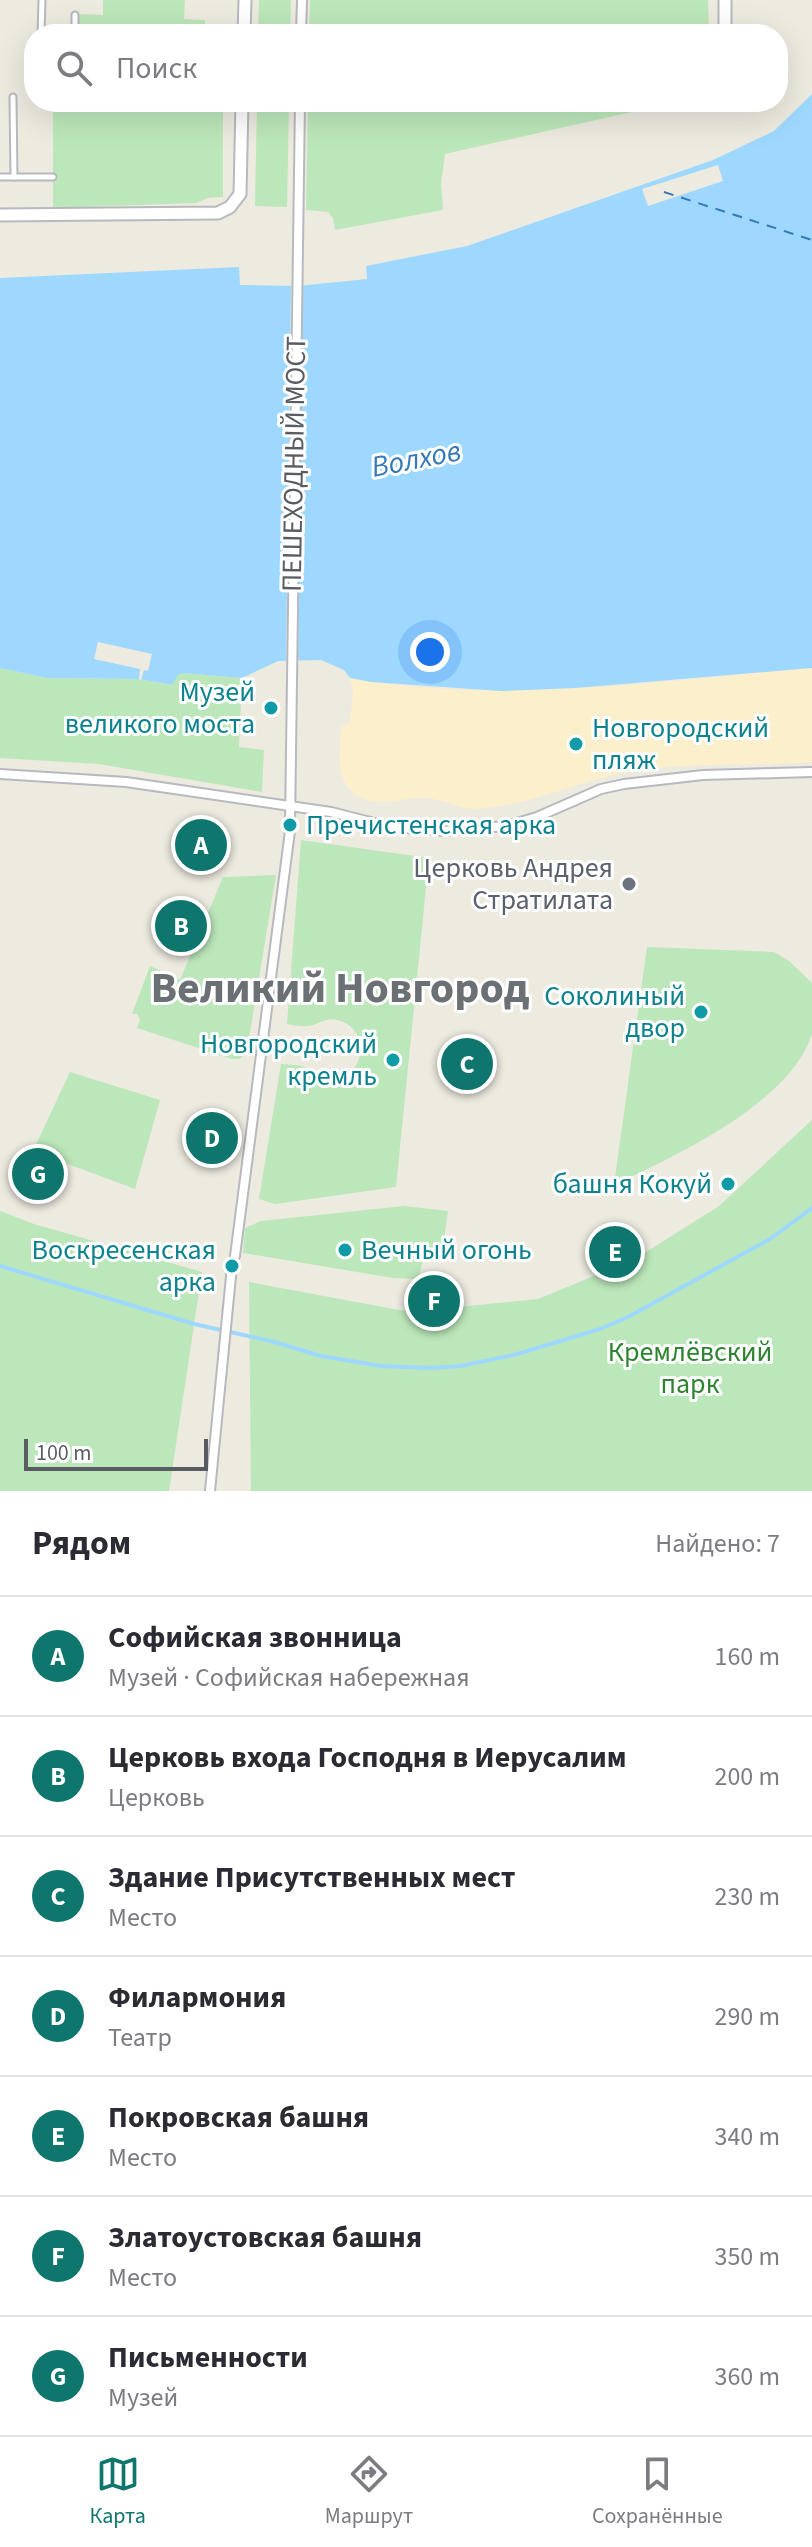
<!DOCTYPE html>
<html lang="ru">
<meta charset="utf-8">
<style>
body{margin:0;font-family:"Source Sans 3",sans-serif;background:#f7f7f7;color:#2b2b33}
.scale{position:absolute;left:24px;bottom:20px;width:184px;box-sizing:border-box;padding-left:8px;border:4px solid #595d62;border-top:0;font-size:22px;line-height:28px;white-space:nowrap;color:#595d62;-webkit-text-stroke:6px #fff;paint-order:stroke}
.you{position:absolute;left:430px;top:652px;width:28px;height:28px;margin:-20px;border:6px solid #fff;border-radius:50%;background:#1a73e8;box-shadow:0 0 0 12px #1a73e833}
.badge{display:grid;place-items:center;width:52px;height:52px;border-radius:50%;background:#0f766e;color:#fff;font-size:26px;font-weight:700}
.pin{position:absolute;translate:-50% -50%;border:4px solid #fff;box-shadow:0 2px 8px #0006}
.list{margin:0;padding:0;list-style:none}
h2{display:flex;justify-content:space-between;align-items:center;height:104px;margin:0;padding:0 32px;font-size:34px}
h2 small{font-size:26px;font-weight:400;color:#7c7c81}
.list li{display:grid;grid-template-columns:52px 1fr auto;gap:24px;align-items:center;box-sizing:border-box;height:120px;padding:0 32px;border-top:2px solid #e1e1e2}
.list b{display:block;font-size:30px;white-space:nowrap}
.list p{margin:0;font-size:26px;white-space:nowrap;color:#7c7c81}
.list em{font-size:26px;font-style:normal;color:#7c7c81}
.icon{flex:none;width:44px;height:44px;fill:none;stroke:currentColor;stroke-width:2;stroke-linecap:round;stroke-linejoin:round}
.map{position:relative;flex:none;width:812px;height:1491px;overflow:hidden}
.search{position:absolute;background:#fff;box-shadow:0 8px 32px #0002;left:24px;right:24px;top:24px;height:88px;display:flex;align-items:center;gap:20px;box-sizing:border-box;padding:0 28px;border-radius:32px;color:#7c7c81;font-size:30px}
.sheet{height:944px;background:#fff}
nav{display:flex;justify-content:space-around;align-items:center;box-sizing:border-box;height:112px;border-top:2px solid #e1e1e2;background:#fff;font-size:22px;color:#7c7c81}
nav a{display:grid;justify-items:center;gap:4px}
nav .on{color:#0f766e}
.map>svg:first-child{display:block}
</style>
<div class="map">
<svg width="812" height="1491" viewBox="0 0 812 1491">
<rect width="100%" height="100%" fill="#edeae0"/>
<g fill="#bce7ba">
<polygon points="103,0 185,0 184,19 205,20 205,34 79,34 79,14 103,15"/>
<polygon points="259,0 291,0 290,34 258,34"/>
<polygon points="310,0 708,0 709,34 309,34"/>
<polygon points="53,102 223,102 223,197 208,198 196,203 53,208"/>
<polygon points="257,102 289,102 287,207 255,206"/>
<polygon points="308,102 676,102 445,154 441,183 443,210 335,230 333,218 328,212 306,210"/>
<polygon points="0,668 47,678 139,679 171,685 178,675 183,673 242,678 239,747 264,750 262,792 99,764 0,758"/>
<path d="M301,840L429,858L396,1187L275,1204L259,1199L281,1064C288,1065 300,1064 306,1068C316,1073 320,1081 333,1080C365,1077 371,1032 341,1021C326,1015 318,1026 306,1026C300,1027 293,1025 287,1024Z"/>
<polygon points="276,875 247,1051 240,1059 232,1059 137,1028 140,1020 137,1014 132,1014 150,966 180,980 223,877"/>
<path d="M647,947L774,952L789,961L812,983C812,998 812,1019 812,1033C793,1102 673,1157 614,1185Z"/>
<polygon points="70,1072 160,1100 135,1189 33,1151"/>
<polygon points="812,1120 812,1491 251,1491 249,1282 410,1312 538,1299 635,1259 719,1206"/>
<polygon points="404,1206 448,1211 443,1246 423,1260 418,1279 393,1278 243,1253 245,1228 261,1221"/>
<polygon points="0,1211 34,1224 202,1272 169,1491 0,1491"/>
</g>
<path fill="#fcefcc" d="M812,668V762C755,766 698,762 641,770C584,777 534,806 475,809C459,809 444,800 428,798C404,796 379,810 356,795C334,780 340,750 341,727L350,722L353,691L350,678C502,705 659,681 812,668Z"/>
<polygon fill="#9ed8ff" points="812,94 812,668 575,688 501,691 371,682 350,678 344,670 321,660 278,661 242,678 183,673 178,675 172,685 139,679 47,678 0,668 0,278 239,267 240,285 298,286 367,279 366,266 467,246 713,160 774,131"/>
<g fill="#edeae0">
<polygon points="718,165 723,181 648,206 642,189"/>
<polygon points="291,282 302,282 298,665 286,665"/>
<polygon points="98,642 152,654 148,671 144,670 141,680 139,679 140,669 94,659"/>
</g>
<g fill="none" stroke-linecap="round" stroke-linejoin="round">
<polyline stroke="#9ed8ff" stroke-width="4" points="0,1266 194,1324 271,1341 321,1356 381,1366 430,1368 461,1366 514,1355 600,1329 628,1317 770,1239 812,1208"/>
<polyline stroke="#3679b8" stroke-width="2" stroke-dasharray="10 8" stroke-linecap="butt" points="664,192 812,240"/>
<g stroke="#b6b9be" stroke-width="9">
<g id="service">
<polyline points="41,34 42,0"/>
<polyline points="75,34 75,15"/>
<polyline points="13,97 14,177"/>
<polyline points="0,177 53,177"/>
</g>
</g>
<g stroke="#b6b9be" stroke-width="12">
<g id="pedestrian">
<polyline points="301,34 302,0"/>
<polyline points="0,774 126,782 331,812 390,827 444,831 506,826 537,817 601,789 624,784 703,775 812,772"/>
<polyline points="290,825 300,102"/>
<polyline points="235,1256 290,831"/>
<polyline points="210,1491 232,1266"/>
</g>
</g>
<g stroke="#b6b9be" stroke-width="15">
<g id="minor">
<polyline points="725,0 725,34"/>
<polyline points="244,34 245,0"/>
<polyline points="0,215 218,213 230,207 240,194 242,102"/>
</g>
</g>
<use href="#service" stroke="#fff" stroke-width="5"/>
<use href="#pedestrian" stroke="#fff" stroke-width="8"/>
<use href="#minor" stroke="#fff" stroke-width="11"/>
</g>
<g fill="#0f9aa8" stroke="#fff" stroke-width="3">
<circle cx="271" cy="708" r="8"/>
<circle cx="576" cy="744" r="8"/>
<circle cx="290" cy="825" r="8"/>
<circle cx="701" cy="1012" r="8"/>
<circle cx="393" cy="1060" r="8"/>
<circle cx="728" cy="1184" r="8"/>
<circle cx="345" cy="1250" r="8"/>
<circle cx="232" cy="1266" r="8"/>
</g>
<circle fill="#6b7280" stroke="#fff" stroke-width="3" cx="629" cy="884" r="8"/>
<g text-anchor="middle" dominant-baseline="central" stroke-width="6" stroke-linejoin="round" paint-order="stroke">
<g font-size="28" fill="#595d62" stroke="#fff">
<text transform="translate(294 464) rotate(-89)">ПЕШЕХОДНЫЙ МОСТ</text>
</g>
<g font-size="28" fill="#0d838f" stroke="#fff" text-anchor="end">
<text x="255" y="692">Музей<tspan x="255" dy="32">великого моста</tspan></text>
<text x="592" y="728" text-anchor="start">Новгородский<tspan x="592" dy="32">пляж</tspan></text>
<text x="306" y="825" text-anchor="start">Пречистенская арка</text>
<text x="685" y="996">Соколиный<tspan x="685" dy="32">двор</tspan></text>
<text x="377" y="1044">Новгородский<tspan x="377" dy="32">кремль</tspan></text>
<text x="712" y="1184">башня Кокуй</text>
<text x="216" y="1250">Воскресенская<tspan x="216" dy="32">арка</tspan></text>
<text x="361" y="1250" text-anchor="start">Вечный огонь</text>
</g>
<g font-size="28" fill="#5b616d" stroke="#fff" text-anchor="end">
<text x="613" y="868">Церковь Андрея<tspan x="613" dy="32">Стратилата</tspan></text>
</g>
<g font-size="28" fill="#2e842f" stroke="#fff">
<text x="690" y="1352">Кремлёвский<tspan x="690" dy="32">парк</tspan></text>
</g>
<g font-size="30" font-style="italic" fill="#3679b8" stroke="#fff">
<text transform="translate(416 459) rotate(-11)">Волхов</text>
</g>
<g font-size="44" font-weight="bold" fill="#6a7074" stroke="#fff">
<text x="340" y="988">Великий Новгород</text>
</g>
</g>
</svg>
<div class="scale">100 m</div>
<div class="you"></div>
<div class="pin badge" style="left:201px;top:845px">A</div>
<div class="pin badge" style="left:181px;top:926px">B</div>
<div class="pin badge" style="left:467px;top:1064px">C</div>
<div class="pin badge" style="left:212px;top:1138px">D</div>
<div class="pin badge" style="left:615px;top:1252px">E</div>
<div class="pin badge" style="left:434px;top:1301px">F</div>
<div class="pin badge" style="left:38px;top:1174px">G</div>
<div class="search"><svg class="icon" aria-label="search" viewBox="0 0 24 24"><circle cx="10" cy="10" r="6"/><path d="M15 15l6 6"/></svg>Поиск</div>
</div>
<section class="sheet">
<h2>Рядом<small>Найдено: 7</small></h2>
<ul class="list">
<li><span class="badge">A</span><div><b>Софийская звонница</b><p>Музей · Софийская набережная</p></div><em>160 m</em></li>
<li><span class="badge">B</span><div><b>Церковь входа Господня в Иерусалим</b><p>Церковь</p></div><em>200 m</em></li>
<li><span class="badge">C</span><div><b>Здание Присутственных мест</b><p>Место</p></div><em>230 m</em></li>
<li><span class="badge">D</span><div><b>Филармония</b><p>Театр</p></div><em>290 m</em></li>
<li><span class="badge">E</span><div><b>Покровская башня</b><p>Место</p></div><em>340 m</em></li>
<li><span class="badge">F</span><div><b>Златоустовская башня</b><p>Место</p></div><em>350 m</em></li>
<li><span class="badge">G</span><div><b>Письменности</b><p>Музей</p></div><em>360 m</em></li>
</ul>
</section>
<nav>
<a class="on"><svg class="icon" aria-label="map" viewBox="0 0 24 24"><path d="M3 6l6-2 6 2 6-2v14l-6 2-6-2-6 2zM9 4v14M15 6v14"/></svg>Карта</a>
<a><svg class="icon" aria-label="directions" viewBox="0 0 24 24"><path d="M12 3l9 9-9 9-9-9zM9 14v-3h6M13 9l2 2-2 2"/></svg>Маршрут</a>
<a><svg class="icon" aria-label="saved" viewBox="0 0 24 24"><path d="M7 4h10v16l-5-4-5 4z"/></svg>Сохранённые</a>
</nav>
